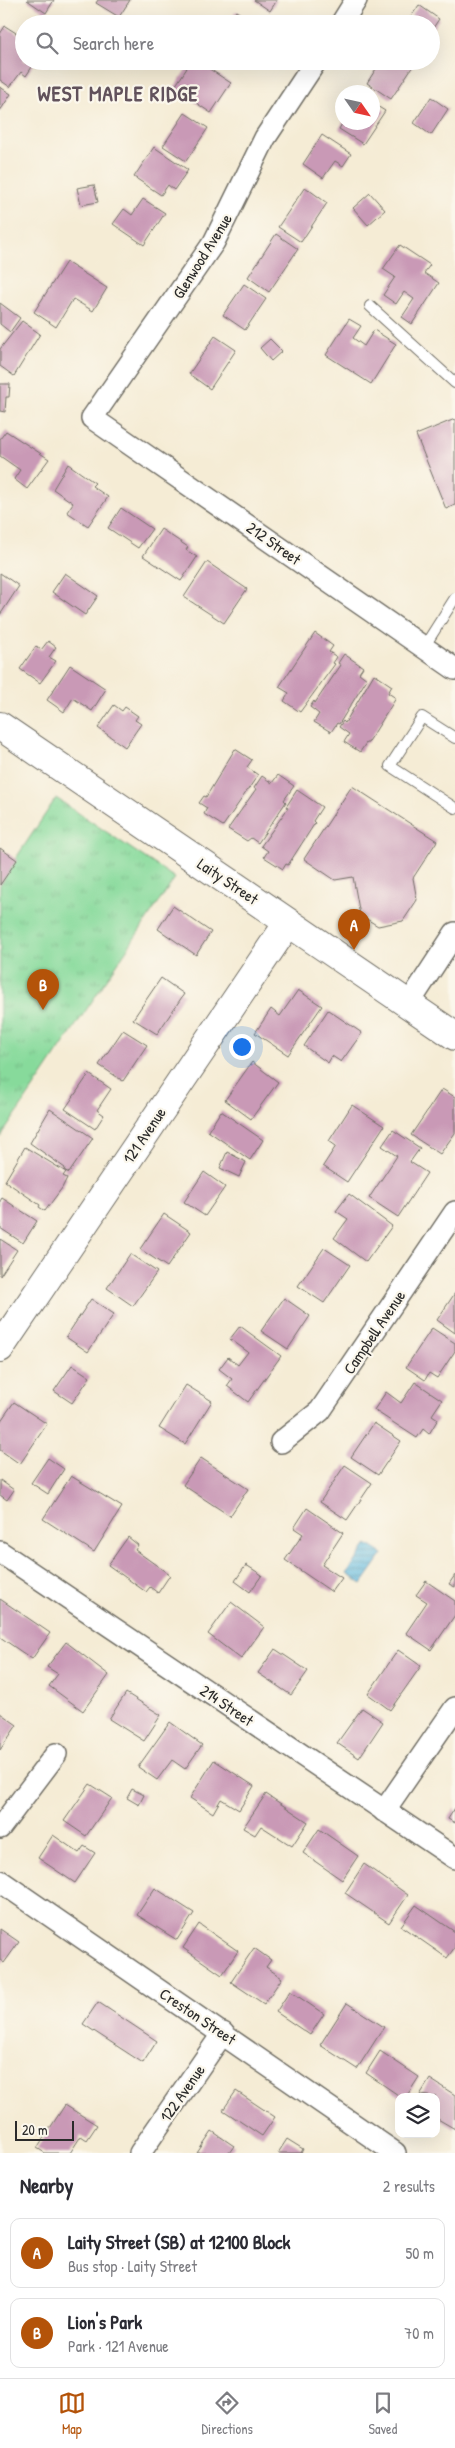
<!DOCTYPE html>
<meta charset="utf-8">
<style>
body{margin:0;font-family:"Patrick Hand",sans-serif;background:#f7f7f7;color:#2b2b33}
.controls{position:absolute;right:15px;bottom:15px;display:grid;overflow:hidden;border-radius:10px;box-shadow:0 5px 20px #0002}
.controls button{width:45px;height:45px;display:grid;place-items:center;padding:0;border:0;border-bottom:1px solid #e1e1e2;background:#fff;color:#2b2b33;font:25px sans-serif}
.compass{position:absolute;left:335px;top:85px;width:45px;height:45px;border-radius:50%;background:#fff;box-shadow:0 5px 20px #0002;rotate:124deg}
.scale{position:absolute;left:15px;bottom:12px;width:59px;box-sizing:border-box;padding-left:5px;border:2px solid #2b2b2b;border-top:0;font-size:14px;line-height:18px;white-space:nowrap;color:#2b2b2b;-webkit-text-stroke:4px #fbf7ec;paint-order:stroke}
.you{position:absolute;left:241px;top:1046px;width:18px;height:18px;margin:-12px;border:4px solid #fff;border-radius:50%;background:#1a73e8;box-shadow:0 0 0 8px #1a73e833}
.badge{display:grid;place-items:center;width:32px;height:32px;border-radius:50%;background:#b45309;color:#fff;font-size:16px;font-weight:700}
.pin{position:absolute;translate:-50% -41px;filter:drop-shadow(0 1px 2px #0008)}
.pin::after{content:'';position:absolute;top:26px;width:18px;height:15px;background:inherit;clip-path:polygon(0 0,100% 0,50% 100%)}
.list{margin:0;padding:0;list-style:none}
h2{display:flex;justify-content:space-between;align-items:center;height:65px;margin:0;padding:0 20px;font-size:21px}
h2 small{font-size:16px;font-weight:400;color:#7c7c81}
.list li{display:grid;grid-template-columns:32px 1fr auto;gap:15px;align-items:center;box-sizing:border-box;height:70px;margin:0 10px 10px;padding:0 10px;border:1px solid #e1e1e2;border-radius:10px}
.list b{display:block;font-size:19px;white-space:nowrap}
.list p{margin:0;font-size:16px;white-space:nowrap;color:#7c7c81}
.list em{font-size:16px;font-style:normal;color:#7c7c81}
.icon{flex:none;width:28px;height:28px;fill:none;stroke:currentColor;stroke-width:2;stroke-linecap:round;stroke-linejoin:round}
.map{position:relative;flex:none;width:455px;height:2153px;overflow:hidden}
.search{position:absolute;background:#fff;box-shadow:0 5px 20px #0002;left:15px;right:15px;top:15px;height:55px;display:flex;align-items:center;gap:12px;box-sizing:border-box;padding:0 18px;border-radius:28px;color:#7c7c81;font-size:19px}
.sheet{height:225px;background:#fff}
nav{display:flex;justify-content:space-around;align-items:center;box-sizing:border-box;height:70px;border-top:1px solid #e1e1e2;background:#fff;font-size:14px;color:#7c7c81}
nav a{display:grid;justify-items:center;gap:2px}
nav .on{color:#b45309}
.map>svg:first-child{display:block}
</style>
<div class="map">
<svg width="455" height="2153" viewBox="0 0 455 2153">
<defs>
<pattern id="park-tufts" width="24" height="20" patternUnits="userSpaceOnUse" patternTransform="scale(1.25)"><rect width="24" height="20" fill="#87da9b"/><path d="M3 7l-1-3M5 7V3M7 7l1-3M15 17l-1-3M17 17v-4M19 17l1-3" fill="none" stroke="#75bb86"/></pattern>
<pattern id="water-rules" width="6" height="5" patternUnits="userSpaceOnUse" patternTransform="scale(1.25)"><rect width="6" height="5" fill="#62badf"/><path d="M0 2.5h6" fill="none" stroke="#5197b5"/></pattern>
</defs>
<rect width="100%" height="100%" fill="#fbf7ec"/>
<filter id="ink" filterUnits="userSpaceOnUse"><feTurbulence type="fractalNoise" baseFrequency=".02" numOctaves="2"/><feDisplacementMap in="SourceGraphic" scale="10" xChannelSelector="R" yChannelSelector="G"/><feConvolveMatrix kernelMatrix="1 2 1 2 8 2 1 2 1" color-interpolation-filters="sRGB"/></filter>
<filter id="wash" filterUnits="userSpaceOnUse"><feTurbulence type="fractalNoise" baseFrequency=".0096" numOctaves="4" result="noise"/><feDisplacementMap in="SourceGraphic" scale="20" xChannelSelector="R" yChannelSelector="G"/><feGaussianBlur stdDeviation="1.12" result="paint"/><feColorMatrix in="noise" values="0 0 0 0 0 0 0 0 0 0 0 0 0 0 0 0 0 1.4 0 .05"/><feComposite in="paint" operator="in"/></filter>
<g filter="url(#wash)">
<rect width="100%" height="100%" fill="#f5ecd5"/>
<polygon fill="url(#park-tufts)" stroke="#598263" points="56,798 175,878 0,1138 0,882"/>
<polygon fill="url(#water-rules)" stroke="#467285" points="367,1544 383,1554 362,1584 347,1574"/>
<g id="blocks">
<g fill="#c999b6">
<polygon points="27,0 54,0 46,13"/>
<polygon points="98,0 130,0 119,17 96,3"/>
<polygon points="254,0 277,0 270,11"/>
<polygon points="419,5 439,19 431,31 431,24 406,24"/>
<polygon points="236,11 256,24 228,24"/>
<polygon points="5,26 24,38 24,61 36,61 26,76 21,72 10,87 0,80 0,34"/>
<polygon points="177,61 212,61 208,68 231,83 211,113 174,88 187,68"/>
<polygon points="381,61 405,61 413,66 391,99 367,83"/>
<polygon points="0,87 11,94 0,111"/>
<polygon points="431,97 448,109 431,135 414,123"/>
<polygon points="372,103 385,111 363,144 339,129 343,122 372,122"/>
<polygon points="185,113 208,128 186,161 163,146"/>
<polygon points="322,135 351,154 343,166 335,161 323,178 303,164"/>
<polygon points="154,147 188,170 174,190 168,185 161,195 134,177"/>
<polygon points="94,185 98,202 81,205 77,188"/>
<polygon points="305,187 327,203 301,242 278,227"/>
<polygon points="370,193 385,210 368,225 353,208"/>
<polygon points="143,199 165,213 144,245 113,224 124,209 132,215"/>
<polygon points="276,234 298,249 269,292 248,277"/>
<polygon points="400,245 430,265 424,273 439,283 412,324 402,317 414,299 404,292 396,304 383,295 395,277 383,269"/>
<polygon points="66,262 107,288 93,311 73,299 56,327 34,312"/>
<polygon points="244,284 266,299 245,330 223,315"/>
<polygon points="0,303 20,318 10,332 0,324"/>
<polygon points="349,319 361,326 353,338 364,346 374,330 396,344 371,384 326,355"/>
<polygon points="22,321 40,334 14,376 0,366 0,349"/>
<polygon points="215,336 236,350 210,389 189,374"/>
<polygon points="270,339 282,351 271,361 260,348"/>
<polygon points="0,384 10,384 9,397 6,397 5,412 0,411"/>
<polygon points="455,419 455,505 446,509 416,435"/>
<polygon points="6,431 49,459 27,489 14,479 20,470 0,456 0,439"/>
<polygon points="68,464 95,483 92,486 108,497 88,526 67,512 73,503 53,489"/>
<polygon points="121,508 152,529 138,548 108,528"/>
<polygon points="161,529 188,547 186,550 197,557 181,581 143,556"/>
<polygon points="207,562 247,589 224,623 184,597"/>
<polygon points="0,573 19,586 0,615"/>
<polygon points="65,573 98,596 85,615 52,592"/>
<polygon points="315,633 333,646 329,652 337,657 333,663 335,664 300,712 284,701 289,693 279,687"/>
<polygon points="48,641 56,647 49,657 56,661 40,683 20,669 36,646 41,650"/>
<polygon points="344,654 363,667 359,673 367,679 339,724 337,723 331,732 314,722 319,714 310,707 314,701 315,703 341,665 338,663"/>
<polygon points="70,665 106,689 92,711 73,698 64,712 47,700"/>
<polygon points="374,674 392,686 388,693 396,698 368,743 366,743 360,752 344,742 349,734 339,727 343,721 345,723"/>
<polygon points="114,705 122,711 125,707 138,716 135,720 141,724 125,747 98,728"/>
<polygon points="235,749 252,760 247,767 258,775 223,826 204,814 207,808 199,803 204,796 206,797"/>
<polygon points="278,775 294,786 284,800 286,802 258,843 251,838 247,841 228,829 256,789 254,788 262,776 272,783"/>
<polygon points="352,786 437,841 413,878 417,900 403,921 378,926 360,915 353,877 335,880 304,859"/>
<polygon points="297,790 322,807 313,821 315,823 288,865 286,864 283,869 264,857 268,851 261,846 288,808 286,807"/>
<polygon points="0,848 17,860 0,885"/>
<polygon points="173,906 211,932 196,955 158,929"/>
<polygon points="161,978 184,994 157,1034 133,1019"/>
<polygon points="298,990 322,1006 288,1055 255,1033 271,1009 280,1016"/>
<polygon points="328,1010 362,1033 341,1062 332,1056 328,1063 304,1046"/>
<polygon points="123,1030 147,1045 123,1081 99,1065"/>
<polygon points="252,1062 278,1082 251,1119 225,1100"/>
<polygon points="89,1074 111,1089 97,1110 104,1115 95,1129 65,1109"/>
<polygon points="442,1089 455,1097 455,1133 440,1154 411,1135"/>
<polygon points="352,1105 384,1126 347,1182 323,1166 336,1146 329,1141"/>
<polygon points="50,1109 93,1138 69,1173 64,1170 65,1168 30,1143"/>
<polygon points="221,1111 263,1140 250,1160 208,1131"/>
<polygon points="393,1130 420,1148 410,1162 427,1173 398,1217 369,1198 397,1156 382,1146"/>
<polygon points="25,1147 66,1172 63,1176 67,1178 62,1188 45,1211 39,1207 40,1205 5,1181"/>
<polygon points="227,1152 246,1162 239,1177 220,1168"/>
<polygon points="204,1172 225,1187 205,1216 184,1202"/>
<polygon points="349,1194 392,1226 366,1262 334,1238 348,1219 336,1211"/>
<polygon points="2,1198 37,1221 23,1243 0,1228 0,1201"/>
<polygon points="164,1214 191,1232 167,1267 140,1249"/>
<polygon points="0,1239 17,1250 0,1276"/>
<polygon points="324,1248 350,1265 324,1303 298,1286"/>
<polygon points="130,1254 157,1272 133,1306 107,1288"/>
<polygon points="455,1293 455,1333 437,1320"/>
<polygon points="284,1298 310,1316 288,1349 261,1331"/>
<polygon points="91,1299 114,1314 88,1352 66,1337"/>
<polygon points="240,1326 281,1356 248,1402 227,1386 232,1379 219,1369 228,1357 238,1365 248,1352 230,1339"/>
<polygon points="432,1328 455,1343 455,1351 437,1378 429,1373 425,1380 406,1367"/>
<polygon points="72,1365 90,1377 72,1403 54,1391"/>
<polygon points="415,1382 442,1400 432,1415 438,1419 429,1434 423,1429 417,1438 374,1410 386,1392 401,1403"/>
<polygon points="186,1385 212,1401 185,1444 159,1428"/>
<polygon points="14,1402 47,1424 20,1464 0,1450 0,1422"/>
<polygon points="374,1423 401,1441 378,1475 351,1457"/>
<polygon points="48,1458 64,1469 48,1494 31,1483"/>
<polygon points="201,1458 248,1489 230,1516 183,1485"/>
<polygon points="345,1465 372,1483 347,1520 320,1502"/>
<polygon points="71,1476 122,1507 94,1552 43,1519"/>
<polygon points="0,1480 14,1490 7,1500 0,1495"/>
<polygon points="307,1508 343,1533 322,1565 342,1578 332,1592 285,1560 303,1534 294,1528"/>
<polygon points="128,1537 138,1545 135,1550 170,1575 158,1593 150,1587 146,1592 108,1565"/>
<polygon points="246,1565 262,1575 250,1592 235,1581"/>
<polygon points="455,1575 455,1587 449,1584"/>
<polygon points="426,1581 455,1601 455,1615 431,1650 406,1633 427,1602 416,1595"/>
<polygon points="0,1599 50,1633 32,1659 0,1637"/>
<polygon points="231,1602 264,1627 241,1659 208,1634"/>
<polygon points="66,1642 109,1675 83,1711 49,1686 58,1674 47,1667"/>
<polygon points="275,1649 308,1671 291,1695 258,1673"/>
<polygon points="398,1650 421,1666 390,1710 368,1694"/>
<polygon points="126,1693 161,1715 144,1741 109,1719"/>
<polygon points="362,1708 383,1722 359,1758 337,1743"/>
<polygon points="0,1713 17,1725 0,1750"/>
<polygon points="170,1722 202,1745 185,1769 172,1760 157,1780 138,1767"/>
<polygon points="214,1760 254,1786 239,1810 221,1799 213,1813 190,1798"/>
<polygon points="90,1784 112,1798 86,1836 64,1821"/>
<polygon points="132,1789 144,1795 139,1805 127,1798"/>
<polygon points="266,1794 308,1822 292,1846 261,1826 255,1835 243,1828"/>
<polygon points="455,1808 455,1823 448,1819"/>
<polygon points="319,1829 358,1856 342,1880 303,1853"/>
<polygon points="53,1835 79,1853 84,1846 95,1853 75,1883 38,1858"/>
<polygon points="364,1864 408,1895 389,1923 345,1893"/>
<polygon points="155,1888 194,1913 177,1940 137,1915"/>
<polygon points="416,1905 455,1932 455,1947 447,1958 401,1926"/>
<polygon points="199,1924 238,1951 222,1975 183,1948"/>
<polygon points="0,1929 19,1942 4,1963 0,1960"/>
<polygon points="254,1948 271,1960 266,1967 282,1978 264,2004 231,1982"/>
<polygon points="290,1991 324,2014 310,2035 276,2012"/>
<polygon points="98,2002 157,2041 143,2063 83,2024"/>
<polygon points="347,2003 384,2027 357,2069 320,2045"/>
<polygon points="380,2051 419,2077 406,2097 401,2097 366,2073"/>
<polygon points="430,2079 455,2095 455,2129 436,2118 436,2097 420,2095"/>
<polygon points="236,2091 275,2117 262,2136 223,2110"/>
<polygon points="65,2105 97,2125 87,2140 81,2136 70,2153 45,2153 37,2148"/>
<polygon points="212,2131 234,2146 229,2153 197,2153"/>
<polygon points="287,2139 303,2149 301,2153 278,2153"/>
</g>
</g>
</g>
<g filter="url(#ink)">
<use href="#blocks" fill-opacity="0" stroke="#726f66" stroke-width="1"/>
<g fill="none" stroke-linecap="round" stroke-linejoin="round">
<g stroke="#726f66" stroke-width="12">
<g id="lane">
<polyline points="370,306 455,383"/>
<polyline points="424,647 455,598"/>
<polyline points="455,738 422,717 390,766 455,808"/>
</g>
</g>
<g stroke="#726f66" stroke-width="24">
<g id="street">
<polyline points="341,24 356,0"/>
<polyline points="316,61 265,138 214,242 92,418 455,669"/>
<polyline points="408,1005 455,933"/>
<polyline points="281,1442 320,1411 455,1212"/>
<polyline points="0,1552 455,1858"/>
<polyline points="384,1811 455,1708"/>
<polyline points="0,1828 56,1754"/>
<polyline points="0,1881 395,2153"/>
<polyline points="140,2153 223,2033"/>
</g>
</g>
<g stroke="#726f66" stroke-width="30">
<g id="secondary">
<polyline points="0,726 455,1036"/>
<polyline points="0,1348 288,923"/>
</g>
</g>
<use href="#lane" stroke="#fff" stroke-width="10"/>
<use href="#street" stroke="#fff" stroke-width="21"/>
<use href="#secondary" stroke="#fff" stroke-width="28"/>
</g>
</g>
<g text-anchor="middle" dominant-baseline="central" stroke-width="4.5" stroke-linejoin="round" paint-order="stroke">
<g font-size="16" fill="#2b2b2b" stroke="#fbf7ec">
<text transform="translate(202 256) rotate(-58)">Glenwood Avenue</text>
<text transform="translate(274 543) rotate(35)">212 Street</text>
<text transform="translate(228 881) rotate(34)">Laity Street</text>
<text transform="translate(144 1135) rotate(-56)">121 Avenue</text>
<text transform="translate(374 1332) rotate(-56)">Campbell Avenue</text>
<text transform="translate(227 1705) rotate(34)">214 Street</text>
<text transform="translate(198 2016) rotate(34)">Creston Street</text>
<text transform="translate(182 2093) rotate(-55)">122 Avenue</text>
</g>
<g font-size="21" font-weight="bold" letter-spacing="1" fill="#62525c" stroke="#fbf7ec">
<text x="118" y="93">WEST MAPLE RIDGE</text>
</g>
</g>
</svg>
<div class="controls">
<button><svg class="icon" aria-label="layers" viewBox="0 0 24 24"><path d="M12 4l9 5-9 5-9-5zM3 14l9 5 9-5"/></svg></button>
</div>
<svg class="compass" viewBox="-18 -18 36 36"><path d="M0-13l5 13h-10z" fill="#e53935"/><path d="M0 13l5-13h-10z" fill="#7c7c81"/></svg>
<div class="scale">20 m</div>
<div class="you"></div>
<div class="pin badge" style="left:354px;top:950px">A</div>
<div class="pin badge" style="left:43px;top:1010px">B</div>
<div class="search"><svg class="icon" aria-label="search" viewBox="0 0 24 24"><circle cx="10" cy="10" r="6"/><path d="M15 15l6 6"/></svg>Search here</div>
</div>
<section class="sheet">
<h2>Nearby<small>2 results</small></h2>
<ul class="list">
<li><span class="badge">A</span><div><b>Laity Street (SB) at 12100 Block</b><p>Bus stop · Laity Street</p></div><em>50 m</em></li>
<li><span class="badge">B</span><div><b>Lion's Park</b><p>Park · 121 Avenue</p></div><em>70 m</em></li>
</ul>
</section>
<nav>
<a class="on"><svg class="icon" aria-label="map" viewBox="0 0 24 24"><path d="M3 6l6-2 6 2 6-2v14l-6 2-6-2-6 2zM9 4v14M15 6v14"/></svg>Map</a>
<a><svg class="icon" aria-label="directions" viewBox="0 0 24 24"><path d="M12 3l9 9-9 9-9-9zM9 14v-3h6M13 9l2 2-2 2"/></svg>Directions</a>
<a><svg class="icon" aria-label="saved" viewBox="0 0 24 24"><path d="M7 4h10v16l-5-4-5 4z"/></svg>Saved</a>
</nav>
